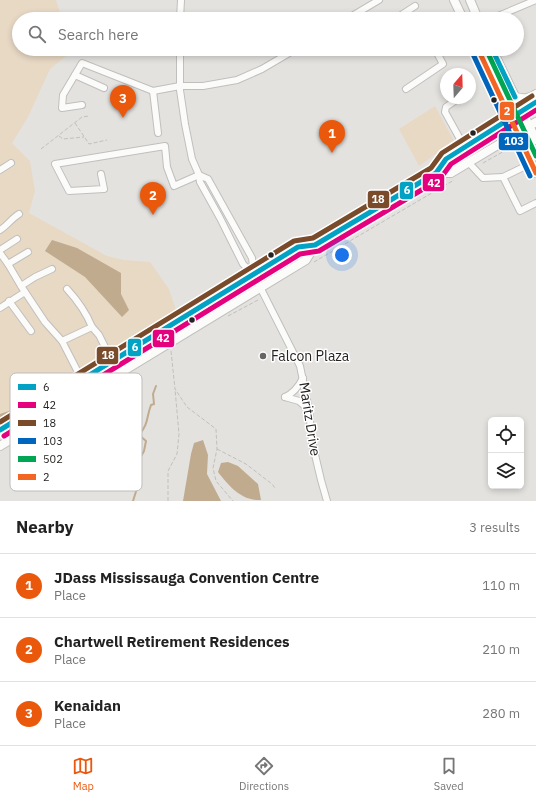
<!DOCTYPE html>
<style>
body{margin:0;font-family:"IBM Plex Sans",sans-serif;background:#f6f6f6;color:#222}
.controls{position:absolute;right:12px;bottom:12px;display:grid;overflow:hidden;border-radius:6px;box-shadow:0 2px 6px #0003}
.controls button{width:36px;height:36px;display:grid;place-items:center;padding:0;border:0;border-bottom:1px solid #e0e0e0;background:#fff;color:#222;font:20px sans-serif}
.compass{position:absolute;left:440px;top:68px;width:36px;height:36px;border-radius:50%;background:#fff;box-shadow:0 2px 6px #0003;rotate:19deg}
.you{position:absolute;left:342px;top:255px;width:14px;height:14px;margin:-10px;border:3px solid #fff;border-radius:50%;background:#1a73e8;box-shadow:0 0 0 6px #1a73e833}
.badge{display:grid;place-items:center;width:26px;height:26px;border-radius:50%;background:#ea580c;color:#fff;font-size:13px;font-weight:700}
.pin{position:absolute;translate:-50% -33px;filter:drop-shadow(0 1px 2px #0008)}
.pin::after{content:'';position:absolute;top:21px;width:14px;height:12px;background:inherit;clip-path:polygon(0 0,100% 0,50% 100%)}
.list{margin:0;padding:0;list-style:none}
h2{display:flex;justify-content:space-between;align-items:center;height:52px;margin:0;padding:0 16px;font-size:17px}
h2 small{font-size:13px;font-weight:400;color:#767676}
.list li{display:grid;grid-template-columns:26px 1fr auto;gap:12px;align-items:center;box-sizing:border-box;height:64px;padding:0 16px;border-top:1px solid #e0e0e0}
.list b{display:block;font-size:15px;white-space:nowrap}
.list p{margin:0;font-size:13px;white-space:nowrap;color:#767676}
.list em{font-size:13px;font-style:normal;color:#767676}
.icon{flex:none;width:22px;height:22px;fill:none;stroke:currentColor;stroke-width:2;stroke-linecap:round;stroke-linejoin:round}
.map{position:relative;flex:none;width:536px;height:501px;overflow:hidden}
.search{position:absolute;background:#fff;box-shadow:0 2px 6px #0003;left:12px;right:12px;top:12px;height:44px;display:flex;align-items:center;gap:10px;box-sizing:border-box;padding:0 14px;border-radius:22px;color:#767676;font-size:15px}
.sheet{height:244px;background:#fff}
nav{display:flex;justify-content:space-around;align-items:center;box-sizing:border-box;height:56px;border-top:1px solid #e0e0e0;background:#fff;font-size:11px;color:#767676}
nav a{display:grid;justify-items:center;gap:2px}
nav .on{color:#ea580c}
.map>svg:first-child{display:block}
</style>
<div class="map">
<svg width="536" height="501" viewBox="0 0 536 501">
<rect width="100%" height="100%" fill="#e4e2df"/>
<g fill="#e8d9c5">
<polygon points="0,0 56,0 62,19 19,19 19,49 70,49 71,52 50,69 28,117 12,143 30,161 35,191 29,213 107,256 124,260 150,262 169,289 176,310 0,420"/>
<polygon points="435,106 454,141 419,166 399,129"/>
</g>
<g fill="#c1ab8e">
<polygon points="52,240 77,248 121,273 121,294 129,310 122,317 85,277 45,251"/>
<polygon points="12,410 17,412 1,421 0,420 0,414"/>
<polygon points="203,440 208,455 207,474 221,501 183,501 191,454 194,443"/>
<path d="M228,462L238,466L258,484L261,500C241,501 229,486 218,472L221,463Z"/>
</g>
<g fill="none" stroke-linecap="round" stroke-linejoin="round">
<g stroke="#c1ab8e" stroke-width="2">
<polyline points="0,420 6,423"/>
<polyline points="11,426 20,431"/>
<polyline points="25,434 55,451 90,440 102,430 111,427 139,435 146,441 144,451 136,465 138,485 133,501"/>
<path d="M139,435C149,423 146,418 151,405L154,404L153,394L156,386"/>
</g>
<g stroke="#c1bfbd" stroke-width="8">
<g id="minor">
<polyline points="180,19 181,0"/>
<polyline points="347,19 379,0"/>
<polyline points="395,19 415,6"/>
<polyline points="491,19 536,0"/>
<polyline points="180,49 180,90 185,124 192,159 199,175 200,182 220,218 243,264 254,275 300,366 309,410 312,442 321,480 327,501"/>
<polyline points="75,75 104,88"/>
<polyline points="406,89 443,64 435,49"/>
<polyline points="153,91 158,133"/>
<polyline points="459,98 446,107 445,112 465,148"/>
<polyline points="82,105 62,108 63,95 82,63 153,91 180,86 203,86 237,80 262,69 296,49"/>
<polyline points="469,163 483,178 503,177 520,211 536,203"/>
<polyline points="0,170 11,163"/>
<polyline points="101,174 104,189 69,191 55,164 165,146 167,167 174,186 199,175"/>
<polyline points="199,175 208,179 252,258 254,275"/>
<polyline points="503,177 532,163"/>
<path d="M0,230C8,225 11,219 19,214"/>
<polyline points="0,250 17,239"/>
<polyline points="0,253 8,264 21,286 35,277 52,269"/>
<polyline points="8,264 28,252"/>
<polyline points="21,286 45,322 62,341"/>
<path d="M67,289C78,301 86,312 92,327L62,341L82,380"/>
<polyline points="9,301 31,331"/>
<polyline points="0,308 25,292"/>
<polyline points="92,327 99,335 112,361"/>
<polyline points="285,397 299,401 309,410"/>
<path d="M285,397C294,393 299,386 303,378"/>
</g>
</g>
<g stroke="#c1bfbd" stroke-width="10">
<g id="major">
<polyline points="454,0 463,19"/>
<polyline points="470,0 478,19"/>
<polyline points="478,49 536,173"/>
<polyline points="492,49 536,140"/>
<path d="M515,97C523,99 529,99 536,94"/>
<polyline points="436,173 451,173 536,122"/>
<polyline points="0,430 298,247 315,245 436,173 446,159 536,102"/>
<polyline points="0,446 306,260 315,245"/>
</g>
</g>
<g stroke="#c1c0be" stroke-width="1" stroke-dasharray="4 2" stroke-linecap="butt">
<polyline points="75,123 89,144 107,140"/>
<polyline points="59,136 63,139 84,137"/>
<polyline points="41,149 82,117 89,116"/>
<polyline points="483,163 515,145"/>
<polyline points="314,262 454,180"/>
<polyline points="228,316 258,300"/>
<polyline points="171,351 175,389 187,407 216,429 217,449 213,468 216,481 233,501"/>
<polyline points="217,449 246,464 272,484 275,488"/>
<polyline points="168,501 168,471 177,454 179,434 175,389"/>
</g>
<use href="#minor" stroke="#fbfbfa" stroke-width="6"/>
<use href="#major" stroke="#fbfbfa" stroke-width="8"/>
<g stroke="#fff" stroke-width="8">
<g id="bus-1">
<polyline points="492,49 515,97"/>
<polyline points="0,430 298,247 315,245 436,173 446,159 536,102"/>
</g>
</g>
<g stroke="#fff" stroke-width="8">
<polyline id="bus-2" points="4,436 300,254 319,251 440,179 451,164 536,110"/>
</g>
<g stroke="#fff" stroke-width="8">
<polyline id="bus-3" points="0,422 294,241 313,238 431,168 442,153 532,96"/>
</g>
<g stroke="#fff" stroke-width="8">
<polyline id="bus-4" points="472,52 530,176"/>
</g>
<g stroke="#fff" stroke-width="8">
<polyline id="bus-5" points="486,49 536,156"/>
</g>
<g stroke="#fff" stroke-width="8">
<polyline id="bus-6" points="478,49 536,173"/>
</g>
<use href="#bus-1" stroke="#02a2c5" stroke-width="5"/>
<use href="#bus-2" stroke="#e5007d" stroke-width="5"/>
<use href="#bus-3" stroke="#7a4b2a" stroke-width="5"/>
<use href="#bus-4" stroke="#0065bd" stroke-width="5"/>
<use href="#bus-5" stroke="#00a651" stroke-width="5"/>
<use href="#bus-6" stroke="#f26522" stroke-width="5"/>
</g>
<g fill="#262422" stroke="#fff" stroke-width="1.5">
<circle cx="494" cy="100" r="3.5"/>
<circle cx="473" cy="133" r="3.5"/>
<circle cx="271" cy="255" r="3.5"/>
<circle cx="192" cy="320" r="3.5"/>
</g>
<circle fill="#686664" stroke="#fff" stroke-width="1.5" cx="263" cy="356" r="4"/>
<g text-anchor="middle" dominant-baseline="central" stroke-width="3" stroke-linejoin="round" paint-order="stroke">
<g font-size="14" fill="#262422" stroke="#fff" text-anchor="start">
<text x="271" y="356">Falcon Plaza</text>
</g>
<g font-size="14" fill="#262422" stroke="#fff">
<text transform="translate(310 419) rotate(81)">Maritz Drive</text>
</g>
</g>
<rect x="10" y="373" width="132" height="118" rx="6" fill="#fff" stroke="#bebdbd" stroke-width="1"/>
<rect x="18" y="384" width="18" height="6" fill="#02a2c5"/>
<rect x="18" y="402" width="18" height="6" fill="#e5007d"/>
<rect x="18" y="420" width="18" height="6" fill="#7a4b2a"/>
<rect x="18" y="438" width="18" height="6" fill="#0065bd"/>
<rect x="18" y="456" width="18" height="6" fill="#00a651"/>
<rect x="18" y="474" width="18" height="6" fill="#f26522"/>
<g font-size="11" fill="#262422">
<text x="43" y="391">6</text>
<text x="43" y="409">42</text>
<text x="43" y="427">18</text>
<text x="43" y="445">103</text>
<text x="43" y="463">502</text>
<text x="43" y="481">2</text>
</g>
<g stroke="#fff" stroke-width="1.5">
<rect x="499" y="101" width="16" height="20" rx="4" fill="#f26522"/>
<rect x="498" y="132" width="31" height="19" rx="4" fill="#0065bd"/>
<rect x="422" y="173" width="23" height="19" rx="4" fill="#e5007d"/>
<rect x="399" y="181" width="15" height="19" rx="4" fill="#02a2c5"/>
<rect x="367" y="190" width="23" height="19" rx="4" fill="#7a4b2a"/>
<rect x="152" y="329" width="23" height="19" rx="4" fill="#e5007d"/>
<rect x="127" y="338" width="15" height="19" rx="4" fill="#02a2c5"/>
<rect x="96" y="346" width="23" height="19" rx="4" fill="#7a4b2a"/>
</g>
<g font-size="11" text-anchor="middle" font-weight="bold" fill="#fff">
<text x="507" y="115">2</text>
<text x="514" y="145">103</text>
<text x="434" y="187">42</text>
<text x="407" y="194">6</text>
<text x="378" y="203">18</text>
<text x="163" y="342">42</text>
<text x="135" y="351">6</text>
<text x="108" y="359">18</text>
</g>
</svg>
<div class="controls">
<button><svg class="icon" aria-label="locate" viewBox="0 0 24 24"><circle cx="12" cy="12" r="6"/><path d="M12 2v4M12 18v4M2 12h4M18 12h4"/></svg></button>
<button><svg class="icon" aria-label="layers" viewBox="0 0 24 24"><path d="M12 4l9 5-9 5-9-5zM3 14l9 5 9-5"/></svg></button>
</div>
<svg class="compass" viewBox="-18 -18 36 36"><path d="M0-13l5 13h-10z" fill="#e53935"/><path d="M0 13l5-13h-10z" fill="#767676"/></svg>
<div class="you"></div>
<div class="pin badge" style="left:332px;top:153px">1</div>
<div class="pin badge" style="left:153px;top:215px">2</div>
<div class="pin badge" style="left:123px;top:118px">3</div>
<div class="search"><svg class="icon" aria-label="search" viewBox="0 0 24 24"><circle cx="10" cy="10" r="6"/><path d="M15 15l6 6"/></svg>Search here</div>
</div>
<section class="sheet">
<h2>Nearby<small>3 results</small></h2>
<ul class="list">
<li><span class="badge">1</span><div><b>JDass Mississauga Convention Centre</b><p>Place</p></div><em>110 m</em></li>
<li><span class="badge">2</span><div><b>Chartwell Retirement Residences</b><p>Place</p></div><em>210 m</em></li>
<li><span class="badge">3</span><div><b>Kenaidan</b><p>Place</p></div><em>280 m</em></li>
</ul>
</section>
<nav>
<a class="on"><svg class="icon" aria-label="map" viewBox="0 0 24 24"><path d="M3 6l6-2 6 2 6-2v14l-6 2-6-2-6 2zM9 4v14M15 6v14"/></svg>Map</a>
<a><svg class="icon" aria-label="directions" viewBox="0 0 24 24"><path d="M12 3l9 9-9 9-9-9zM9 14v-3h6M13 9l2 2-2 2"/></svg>Directions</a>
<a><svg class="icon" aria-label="saved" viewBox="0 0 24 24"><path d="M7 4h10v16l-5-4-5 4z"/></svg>Saved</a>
</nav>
